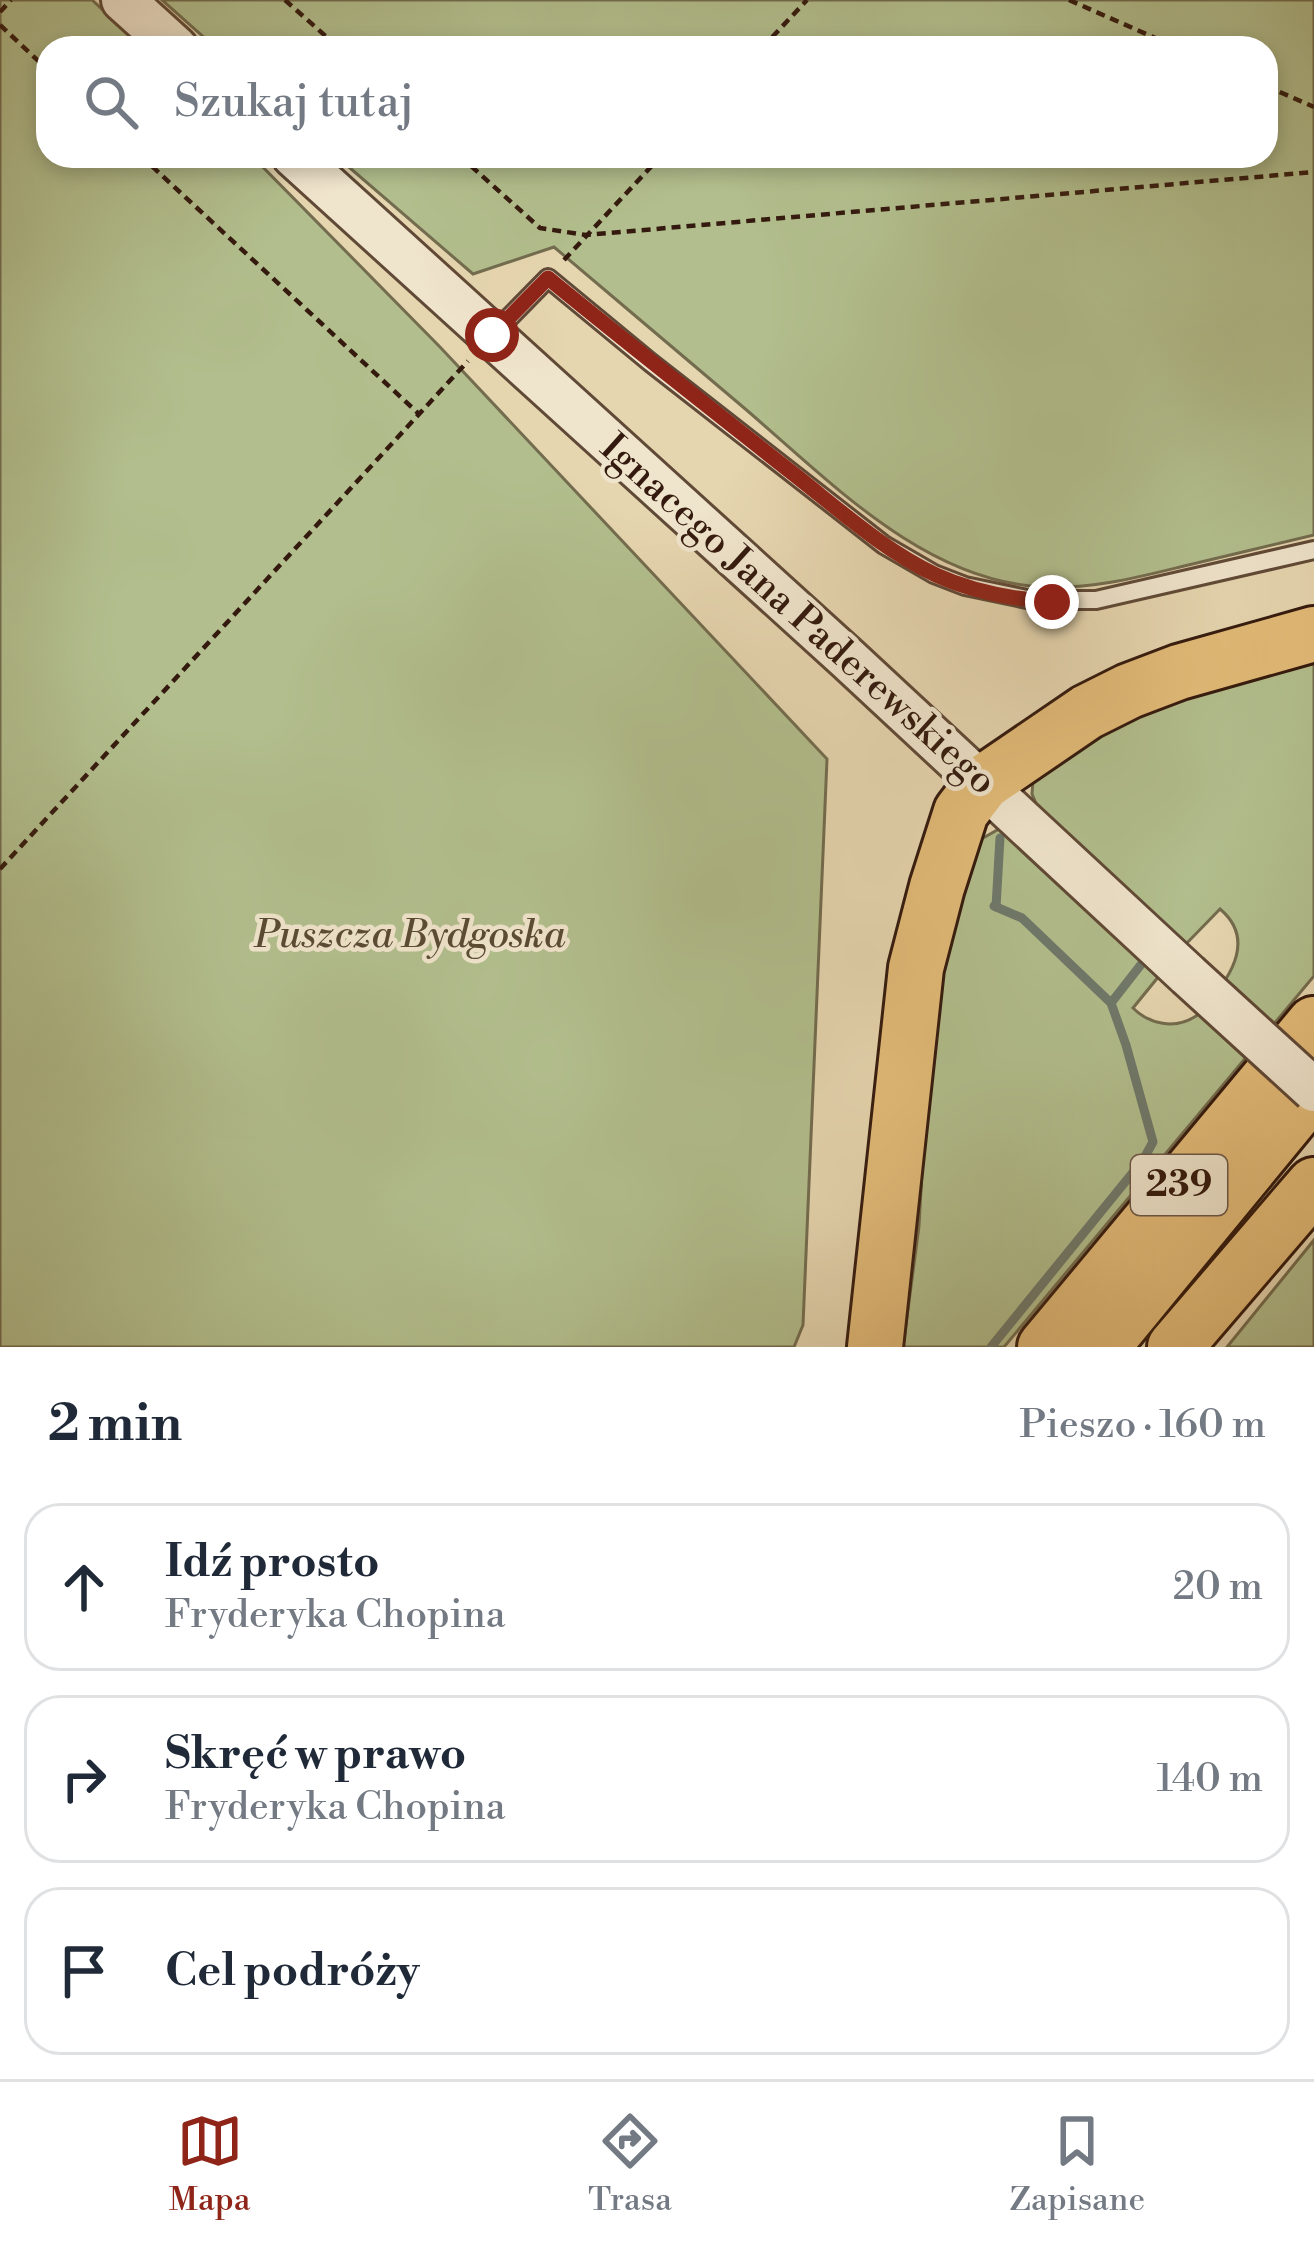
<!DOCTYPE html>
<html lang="pl">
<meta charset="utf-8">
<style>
body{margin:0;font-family:"Libre Bodoni",serif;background:#f2f2f3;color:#1f2937}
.stop{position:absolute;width:36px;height:36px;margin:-27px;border:9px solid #8f2418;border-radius:50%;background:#fff}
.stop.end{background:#8f2418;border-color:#fff;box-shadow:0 3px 12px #0008}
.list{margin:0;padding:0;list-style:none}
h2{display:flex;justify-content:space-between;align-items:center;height:156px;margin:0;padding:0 48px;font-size:51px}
h2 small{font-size:39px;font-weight:400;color:#747a83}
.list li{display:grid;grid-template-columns:78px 1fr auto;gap:36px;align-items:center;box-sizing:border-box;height:168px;margin:0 24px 24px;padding:0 24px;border:3px solid #e0e1e3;border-radius:36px}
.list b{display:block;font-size:45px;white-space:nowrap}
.list p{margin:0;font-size:39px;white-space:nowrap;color:#747a83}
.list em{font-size:39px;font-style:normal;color:#747a83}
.icon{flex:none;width:66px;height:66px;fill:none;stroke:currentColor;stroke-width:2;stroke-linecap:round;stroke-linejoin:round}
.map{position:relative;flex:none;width:1314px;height:1347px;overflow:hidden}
.search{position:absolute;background:#fff;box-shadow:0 6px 18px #0003;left:36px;right:36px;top:36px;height:132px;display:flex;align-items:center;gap:30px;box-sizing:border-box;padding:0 42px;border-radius:36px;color:#747a83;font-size:45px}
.sheet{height:732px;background:#fff}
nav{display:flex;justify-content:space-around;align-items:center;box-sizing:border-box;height:168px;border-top:3px solid #e0e1e3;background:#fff;font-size:33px;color:#747a83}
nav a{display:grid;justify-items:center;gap:6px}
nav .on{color:#8f2418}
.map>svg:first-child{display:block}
</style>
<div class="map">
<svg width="1314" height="1347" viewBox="0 0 1314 1347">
<rect width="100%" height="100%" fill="#e6d6b0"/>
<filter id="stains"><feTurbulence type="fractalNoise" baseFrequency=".00167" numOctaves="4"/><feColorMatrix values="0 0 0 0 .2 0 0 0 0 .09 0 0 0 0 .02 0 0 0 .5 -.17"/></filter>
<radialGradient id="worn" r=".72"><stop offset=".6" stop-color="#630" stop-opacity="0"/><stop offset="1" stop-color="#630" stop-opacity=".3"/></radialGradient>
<g fill="#b2be8d" stroke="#736c4e" stroke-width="3">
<polygon points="0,0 92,0 144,48 48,48 48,156 252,156 440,347 827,759 803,1325 794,1347 0,1347"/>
<path d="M162,0H1314V535C1269,546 1225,556 1180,567C1135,578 1092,589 1044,587C924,582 829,480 743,407C680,354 617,300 554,247L473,274L336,156H1266V48H216Z"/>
<path d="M1314,656V976L1004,1347H903L919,1226L928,1065L943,949L976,842L999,829L1020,842L1159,976L1133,1008C1149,1024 1175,1030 1196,1016C1203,1011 1209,1001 1215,994C1237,967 1251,935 1220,909L1186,944L1038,808L1032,794L1033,781L1122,717Z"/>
<polygon points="1314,1240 1314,1347 1227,1347"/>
</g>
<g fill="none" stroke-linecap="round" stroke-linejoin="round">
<g stroke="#6f796b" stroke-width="9">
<polyline points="996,907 1000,838"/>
<polyline points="1111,1003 1143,962"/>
<polyline points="991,1347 1143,1160 1153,1142 1126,1045 1111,1003 1022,918 994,906"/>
</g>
<g stroke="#604936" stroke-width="22">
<polyline id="service" points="492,335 548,278 651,363 884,545 934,574 965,586 1032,600 1096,600 1314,550"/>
</g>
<g stroke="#604936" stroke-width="48">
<g id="tertiary">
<polyline points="123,0 176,48"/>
<polyline points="294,156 848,659 1188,975"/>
</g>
</g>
<g stroke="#341a0e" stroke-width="60">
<g id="primary">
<polyline points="875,1347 916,968 937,887 961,812 983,783 1087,712 1129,691 1179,672 1314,634"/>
<polyline points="1045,1347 1314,1024"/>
<polyline points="1102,1347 1314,1089"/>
<polyline points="1175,1347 1314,1185"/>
</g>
</g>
<g stroke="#341a0e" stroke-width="4.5" stroke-dasharray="9 6" stroke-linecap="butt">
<polyline points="285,0 339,48"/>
<polyline points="1069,0 1178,48"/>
<polyline points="0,12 11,0"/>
<polyline points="0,25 48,70"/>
<polyline points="762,48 807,0"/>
<polyline points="1266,86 1314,107"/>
<polyline points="141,156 419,414"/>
<polyline points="460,156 540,228 586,235 1314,172"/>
<polyline points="564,260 661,156"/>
<polyline points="0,869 468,361"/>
</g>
<use href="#service" stroke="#efe4cc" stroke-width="16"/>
<use href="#tertiary" stroke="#efe4cc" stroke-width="42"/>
<use href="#primary" stroke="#e3bb78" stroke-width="54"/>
<g stroke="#604936" stroke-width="48" stroke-linecap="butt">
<polyline id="tertiary-bridge" points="1188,975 1314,1090"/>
</g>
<use href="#tertiary-bridge" stroke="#efe4cc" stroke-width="42"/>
</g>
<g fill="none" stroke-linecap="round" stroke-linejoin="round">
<path stroke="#8f2418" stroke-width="15" d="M492,335L548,278C626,342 706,405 786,468C834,505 881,549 936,575C973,592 1012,599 1052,602"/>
</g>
<g text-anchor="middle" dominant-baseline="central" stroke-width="9" stroke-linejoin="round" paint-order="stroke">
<rect fill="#efe4cc" stroke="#6c5747" stroke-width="3" x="1131" y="1155" width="96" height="60" rx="9"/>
<g font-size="36" font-weight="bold" fill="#341a0e">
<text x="1179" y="1185">239</text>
</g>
<g font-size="39" fill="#341a0e" stroke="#efe4cc">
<text transform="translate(798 615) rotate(42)">Ignacego Jana Paderewskiego</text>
</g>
<g font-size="39" font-style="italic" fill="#5a4b34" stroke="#efe4cc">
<text x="410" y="935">Puszcza Bydgoska</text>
</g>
</g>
<rect width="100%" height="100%" filter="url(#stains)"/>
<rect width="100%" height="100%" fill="url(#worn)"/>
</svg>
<div class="stop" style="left:492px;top:335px"></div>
<div class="stop end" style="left:1052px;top:602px"></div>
<div class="search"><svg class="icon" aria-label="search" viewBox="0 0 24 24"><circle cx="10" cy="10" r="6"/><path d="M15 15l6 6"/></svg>Szukaj tutaj</div>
</div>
<section class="sheet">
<h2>2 min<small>Pieszo · 160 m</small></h2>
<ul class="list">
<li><svg class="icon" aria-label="ahead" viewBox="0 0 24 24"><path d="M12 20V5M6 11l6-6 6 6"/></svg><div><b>Idź prosto</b><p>Fryderyka Chopina</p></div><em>20 m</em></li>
<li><svg class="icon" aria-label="right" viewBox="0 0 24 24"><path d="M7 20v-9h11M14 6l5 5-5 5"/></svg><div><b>Skręć w prawo</b><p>Fryderyka Chopina</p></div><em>140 m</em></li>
<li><svg class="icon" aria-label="arrive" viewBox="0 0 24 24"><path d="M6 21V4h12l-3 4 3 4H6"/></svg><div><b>Cel podróży</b></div></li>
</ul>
</section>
<nav>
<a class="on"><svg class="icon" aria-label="map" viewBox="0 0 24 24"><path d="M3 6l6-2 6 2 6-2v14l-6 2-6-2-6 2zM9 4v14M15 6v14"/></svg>Mapa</a>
<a><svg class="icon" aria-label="directions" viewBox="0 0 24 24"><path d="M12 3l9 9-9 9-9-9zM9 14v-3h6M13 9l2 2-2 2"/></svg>Trasa</a>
<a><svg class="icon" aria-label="saved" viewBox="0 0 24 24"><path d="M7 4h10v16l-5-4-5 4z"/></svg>Zapisane</a>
</nav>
